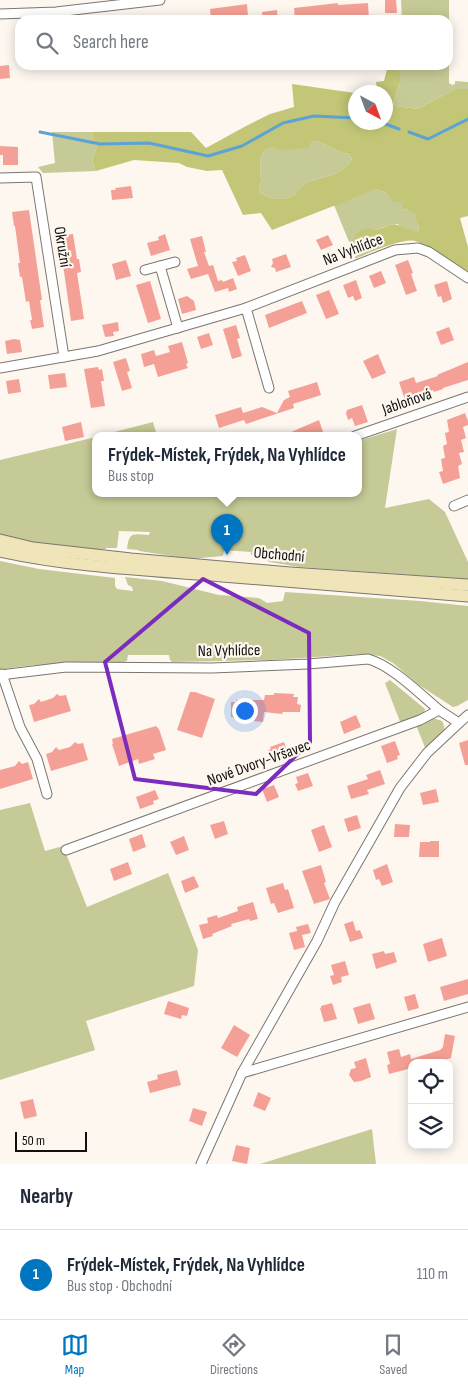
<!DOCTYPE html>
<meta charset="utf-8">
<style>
body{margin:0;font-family:"Sofia Sans Condensed",sans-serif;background:#f2f2f3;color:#1f2937}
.controls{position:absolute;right:15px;bottom:15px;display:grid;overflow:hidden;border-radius:10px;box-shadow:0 2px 12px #0003}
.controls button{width:45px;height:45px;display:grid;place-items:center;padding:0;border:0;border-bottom:1px solid #e0e1e3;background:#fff;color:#1f2937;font:25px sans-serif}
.compass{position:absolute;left:348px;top:85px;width:45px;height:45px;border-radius:50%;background:#fff;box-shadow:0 2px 12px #0003;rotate:139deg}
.scale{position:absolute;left:15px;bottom:12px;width:72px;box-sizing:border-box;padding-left:5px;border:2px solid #11100d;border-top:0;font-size:14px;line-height:18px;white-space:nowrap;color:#11100d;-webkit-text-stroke:4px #fdf7f0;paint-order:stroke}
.you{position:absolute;left:244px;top:710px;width:18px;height:18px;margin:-12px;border:4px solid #fff;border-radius:50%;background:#1a73e8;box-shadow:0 0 0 8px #1a73e833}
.badge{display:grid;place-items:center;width:32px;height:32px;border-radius:50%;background:#0076c0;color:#fff;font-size:16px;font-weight:700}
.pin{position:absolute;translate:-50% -41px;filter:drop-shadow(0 1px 2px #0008)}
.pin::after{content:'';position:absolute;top:26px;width:18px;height:15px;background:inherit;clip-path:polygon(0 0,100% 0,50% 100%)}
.popup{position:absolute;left:92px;top:432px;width:270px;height:65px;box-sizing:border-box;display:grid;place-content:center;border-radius:10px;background:#fff;filter:drop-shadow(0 1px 4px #0005);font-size:16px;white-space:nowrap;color:#747a83}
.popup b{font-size:19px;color:#1f2937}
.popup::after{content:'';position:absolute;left:50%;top:100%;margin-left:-10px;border:10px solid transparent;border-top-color:#fff}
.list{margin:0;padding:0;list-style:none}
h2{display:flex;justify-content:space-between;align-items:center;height:65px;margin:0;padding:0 20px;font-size:21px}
h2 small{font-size:16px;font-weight:400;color:#747a83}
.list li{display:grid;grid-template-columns:32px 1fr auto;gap:15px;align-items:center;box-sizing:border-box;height:90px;padding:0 20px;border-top:1px solid #e0e1e3}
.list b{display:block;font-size:19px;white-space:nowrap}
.list p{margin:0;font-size:16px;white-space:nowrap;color:#747a83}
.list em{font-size:16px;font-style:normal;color:#747a83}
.icon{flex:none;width:28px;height:28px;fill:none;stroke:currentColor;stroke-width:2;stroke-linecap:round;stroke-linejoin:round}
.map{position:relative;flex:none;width:468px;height:1164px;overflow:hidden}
.search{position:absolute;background:#fff;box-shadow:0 2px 12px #0003;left:15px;right:15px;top:15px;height:55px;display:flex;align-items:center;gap:12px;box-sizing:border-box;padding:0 18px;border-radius:15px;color:#747a83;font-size:19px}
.sheet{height:155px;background:#fff}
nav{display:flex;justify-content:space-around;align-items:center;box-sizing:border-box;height:70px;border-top:1px solid #e0e1e3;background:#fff;font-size:14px;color:#747a83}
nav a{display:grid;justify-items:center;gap:2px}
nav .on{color:#0076c0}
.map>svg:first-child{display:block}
</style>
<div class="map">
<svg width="468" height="1164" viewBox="0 0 468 1164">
<rect width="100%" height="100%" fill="#fdf7f0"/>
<g fill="#c6ca96">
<polygon points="401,0 449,0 449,83 452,85 455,84 455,81 468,82 468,89 455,89 418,109 397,106 393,104 401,79 392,66 389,65 448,65 448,20 402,20"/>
<polygon points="52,132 91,132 97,146 92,162 96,171 43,173 38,167 55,163"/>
<path d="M316,141L343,153L349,154L352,159C342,177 323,175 307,183C302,186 300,190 295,194C285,202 267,200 259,191L261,181L260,158L265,150L274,147Z"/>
<polygon points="377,189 405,201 406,210 411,210 415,213 414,219 419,227 418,231 416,233 397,224 390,225 378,229 368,229 354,244 359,257 356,259 334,205"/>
<polygon points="153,422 157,436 99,436"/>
<path d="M397,429L385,508L429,499L445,512L468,562V579L299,567L269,562L262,554L251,555V552L224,550L223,556L191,559L139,551L138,550L127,549C129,531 133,534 149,535L150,532L119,531L117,548H106V549C69,550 35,544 0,535V460L96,437V494H358V441Z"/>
<path d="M0,561L39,569L115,578V586L117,589L133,591L132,587L128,585L125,577L162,581L219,595L259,598L267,603L283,601L285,592L420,601L468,606V700L457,706L453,707L419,685L393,663L380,656L363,654L270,660L172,662L170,660L169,655H128L127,661L124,662C83,665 41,661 0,670Z"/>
<path d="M390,680L425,709C424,719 410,721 401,724L385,683Z"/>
<path d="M433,718L442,721C450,734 435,742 426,750L416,725Z"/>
<polygon points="30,803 45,851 63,846 87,907 168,873 198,950 194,986 86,1021 95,1050 0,1080 0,810"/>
<polygon points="372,1129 376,1164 260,1164"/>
</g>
<path fill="#c2c676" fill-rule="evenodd" d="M388,65L398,70L401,79L393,104L397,106L418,109L455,89H468V216L460,218L468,247V274C454,265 431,245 415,241C403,238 372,252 359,257C355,246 348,232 366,229C370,228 374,230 378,229C385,228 390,223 397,225C404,226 410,230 416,232L418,231L419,227L414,219L415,213L403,208L402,205L404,201C390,205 394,199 386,193C385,192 378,190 377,189L272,230L261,213L243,215L222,170L207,171L187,167L179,163L134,160L96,171L92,162L97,146L91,132H191L206,148L246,126L270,114L294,107L292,84L355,93L356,122H386V92H377L376,82L384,81ZM316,141L343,153L349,154L352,159C342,177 323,175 307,183C302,186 299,190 295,194C285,202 267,200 259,191L261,181L260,158L265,150L274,147L280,150L308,148L311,142Z"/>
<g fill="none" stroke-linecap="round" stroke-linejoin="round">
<g stroke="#5ba3d4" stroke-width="3">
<polyline points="380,122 399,129"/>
<polyline points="40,132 100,144 149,143 208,156 242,146 283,123 314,116 356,118"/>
<polyline points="409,132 428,139 468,119"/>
</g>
</g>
<g fill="#f5a096">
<polygon points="385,0 396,0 397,13 385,13"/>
<polygon points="338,3 338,5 368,3 369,20 352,20 351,16 295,20 294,8"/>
<polygon points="247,4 248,17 224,20 211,20 210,9"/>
<polygon points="277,10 278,20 263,20 262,12"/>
<polygon points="9,65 10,78 0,79 0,66"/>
<polygon points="0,146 18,147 18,165 3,165 3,155 0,155"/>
<polygon points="131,186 133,198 112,200 111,190 116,190 115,188"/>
<polygon points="29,210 42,300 40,300 44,327 32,329 30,320 32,320 29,301 26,302 22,277 20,277 18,263 20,263 15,226 14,226 12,212"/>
<polygon points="73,234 77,259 79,259 81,272 77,273 84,319 71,321 59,236"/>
<polygon points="165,234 170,250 151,256 147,243 159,240 158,237"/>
<polygon points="328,235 333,245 321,250 316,240"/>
<polygon points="202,236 206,252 204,252 209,266 213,265 218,281 222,280 223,282 233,278 237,289 229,292 228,288 215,292 208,274 191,279 187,269 198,266 190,239"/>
<polygon points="286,254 291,267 276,272 275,268 271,267 273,263 272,259"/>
<polygon points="245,255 251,271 238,276 232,262 237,261 236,258"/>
<polygon points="126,260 131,276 116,280 112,264"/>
<polygon points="408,260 413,273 411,274 417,291 406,295 395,265"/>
<polygon points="381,271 386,283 374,288 369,276"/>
<polygon points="356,280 362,298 355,301 353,296 348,298 343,285"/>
<polygon points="150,281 161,319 148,323 136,285"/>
<polygon points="447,281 452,299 443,303 441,296 438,297 434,285"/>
<polygon points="329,290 339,314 326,319 316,295"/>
<polygon points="187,296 194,301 196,310 182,314 178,299"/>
<polygon points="302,301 307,313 269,328 265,315"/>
<polygon points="118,322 119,331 113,332 114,336 105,337 102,325"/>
<polygon points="236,325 240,338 237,339 242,356 232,359 223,329"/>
<polygon points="449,327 454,340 441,345 436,332"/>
<polygon points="209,333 213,345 201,349 197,337"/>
<polygon points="14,339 20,340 22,352 7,354 5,341"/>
<polygon points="182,342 188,363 186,364 188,368 158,377 154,364 144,367 141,354 154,350 156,356 170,352 168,346"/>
<polygon points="378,354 386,373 372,379 363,361"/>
<polygon points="126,358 130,371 127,372 132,388 122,391 113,362"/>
<polygon points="468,362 468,380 443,388 443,389 434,392 433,390 405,400 399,382 414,377 416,383 438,376 437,375"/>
<polygon points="98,367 99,370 102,369 104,381 101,381 105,406 91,408 84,369"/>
<polygon points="65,373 67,387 50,389 48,375"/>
<polygon points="19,379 21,392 8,394 6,381"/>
<polygon points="317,382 321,395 293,404 294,408 246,424 244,420 219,428 215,415 241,407 243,413 262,407 277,413 284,400 290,397 288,391"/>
<polygon points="362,405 368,422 355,426 352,418 348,420 346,413 347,410"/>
<polygon points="465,413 468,421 468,425 463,427 466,438 461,440 464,452 459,453 462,464 458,466 460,478 443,484 439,472 443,471 441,459 445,458 443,446 447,444 445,433 449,432 447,420"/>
<polygon points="319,420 324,435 319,436 282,436"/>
<polygon points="81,422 84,437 65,441 62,427"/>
<polygon points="190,692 195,692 215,699 202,738 177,730"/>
<polygon points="274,693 294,694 293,697 298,697 297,704 301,705 300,712 283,712 282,714 264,712 263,722 244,720 244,719 233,718 233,717 231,717 231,702 236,702 236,700 264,700 265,695 274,695"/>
<polygon points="57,694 60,696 66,695 71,711 34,722 29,705 34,704 39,699 41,702 53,698"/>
<polygon points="356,715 361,727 344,734 340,722"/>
<polygon points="156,726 159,729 166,750 153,754 155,759 139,764 138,759 119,766 112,744 113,744 112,739"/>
<polygon points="468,740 468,765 465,765 459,743"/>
<polygon points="395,741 400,755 397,756 398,759 387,763 381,746"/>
<polygon points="75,742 78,744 83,743 88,760 51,771 46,754 52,752 56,747 59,750 70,747"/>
<polygon points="284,742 289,755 272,761 268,750 271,749 270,747"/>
<polygon points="19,761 22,764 28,762 33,779 0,789 0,770 15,766"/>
<polygon points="380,770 385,784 367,790 369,794 351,799 347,786 368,779 366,775"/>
<polygon points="308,773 313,786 298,791 295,784 298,783 296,777"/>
<polygon points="274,785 279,797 267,802 262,789"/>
<polygon points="436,789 439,802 423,805 420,793"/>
<polygon points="155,790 159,799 153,801 154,804 140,809 136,797"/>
<polygon points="357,815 361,828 348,832 344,819"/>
<polygon points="224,821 228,834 215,839 210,825"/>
<polygon points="395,824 410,825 409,837 394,837"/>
<polygon points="324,825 332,847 319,852 311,830"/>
<polygon points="142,834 146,847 133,852 129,839"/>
<polygon points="184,836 189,850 176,855 170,842"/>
<polygon points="430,841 439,841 439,857 419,857 420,842 430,842"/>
<polygon points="128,862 132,874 114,881 110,869"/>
<polygon points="387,864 393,882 382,886 379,879 376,880 373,870"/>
<polygon points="321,865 326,882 324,883 330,899 314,904 302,871"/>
<polygon points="194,876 199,887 185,893 181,881"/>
<polygon points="283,883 285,890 288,889 294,908 278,913 274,903 271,904 266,888"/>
<polygon points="253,902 258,919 250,921 249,919 231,924 232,926 212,934 213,936 203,939 199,925 208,923 207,918 217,915 218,918 238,911 237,907"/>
<polygon points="353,921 356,931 360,930 363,938 350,942 344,924"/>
<polygon points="308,924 311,933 302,935 305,947 294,950 289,933 297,931 296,927"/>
<polygon points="442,938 447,956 428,962 423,944"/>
<polygon points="384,951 385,954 394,952 397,962 376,969 372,954"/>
<polygon points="345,961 349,975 341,977 342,982 333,985 330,976 334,975 331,965"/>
<polygon points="468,979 468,994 444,1001 440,987"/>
<polygon points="415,994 419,1008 408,1011 404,997"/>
<polygon points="168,1001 189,1008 187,1016 182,1015 181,1019 164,1014"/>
<polygon points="332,1003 337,1019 324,1022 320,1008 321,1008 321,1006"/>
<polygon points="370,1003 375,1019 358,1024 353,1008"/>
<polygon points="234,1025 250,1035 237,1057 221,1048"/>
<polygon points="445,1034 455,1036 451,1058 433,1063 412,1063 412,1068 389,1074 387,1065 390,1064 387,1052 399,1049 401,1057 410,1054 411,1059 440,1050 443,1047"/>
<polygon points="366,1058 371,1077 361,1081 354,1082 349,1075 351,1069 356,1068 354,1062"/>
<polygon points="177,1070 181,1085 150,1093 147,1082 158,1079 157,1075"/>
<polygon points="258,1092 271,1098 265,1111 253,1106"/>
<polygon points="33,1099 37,1116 24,1119 20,1102"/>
<polygon points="193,1108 207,1112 202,1126 189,1121"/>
<polygon points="236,1145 250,1148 247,1164 232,1161"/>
</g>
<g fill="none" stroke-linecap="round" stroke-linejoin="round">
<g stroke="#7b766f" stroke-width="11">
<g id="street">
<polyline points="0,14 56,12 160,0"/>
<polyline points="0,178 36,177 64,357"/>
<polyline points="160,266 178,328"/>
<polyline points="145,270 175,262"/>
<polyline points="246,308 269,388"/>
<polyline points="0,368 98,351 246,308 395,250 418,248 429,252 468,278"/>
<polyline points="355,436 468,397"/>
<polyline points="454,506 468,500"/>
<polyline points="2,674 20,727 37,759 47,794"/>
<path d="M0,675L66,667L212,668L308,664L368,659C391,665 420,694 439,710"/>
<polyline points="66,850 420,720 439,710 459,723 468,715"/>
<polyline points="242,1073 468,1007"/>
<polyline points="201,1164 242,1073 317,941 335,902 400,788 427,753 459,723"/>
</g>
</g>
<g stroke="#7b766f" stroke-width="13">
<g id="secondary">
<polyline points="0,540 33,548 131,559 290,573 468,585"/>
<path d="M0,551C73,567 148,570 222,576C304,582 386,589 468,596"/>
</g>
</g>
<use href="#street" stroke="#fff" stroke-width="9"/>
<use href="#secondary" stroke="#f0e5b9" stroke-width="11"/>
</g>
<path fill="none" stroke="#7b2cbf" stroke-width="4" stroke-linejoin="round" d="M203,579L309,633L310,742L256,794L135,779L105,662Z"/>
<g text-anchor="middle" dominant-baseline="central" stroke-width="4.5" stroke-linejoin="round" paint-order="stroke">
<g font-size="16" fill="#11100d" stroke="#fdf7f0">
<text transform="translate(62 247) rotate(81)">Okružní</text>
<text transform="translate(353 250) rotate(-21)">Na Vyhlídce</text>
<text transform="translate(407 402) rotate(-19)">Jabloňová</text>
<text transform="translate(279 555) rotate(5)">Obchodní</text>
<text transform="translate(229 651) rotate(-1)">Na Vyhlídce</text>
<text transform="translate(259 763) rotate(-20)">Nové Dvory-Vršavec</text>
</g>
</g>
</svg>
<div class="controls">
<button><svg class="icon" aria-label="locate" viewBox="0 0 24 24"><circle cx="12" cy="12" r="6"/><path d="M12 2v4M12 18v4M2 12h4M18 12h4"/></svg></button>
<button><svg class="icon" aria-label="layers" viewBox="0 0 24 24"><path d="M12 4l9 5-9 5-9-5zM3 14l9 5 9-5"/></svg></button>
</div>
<svg class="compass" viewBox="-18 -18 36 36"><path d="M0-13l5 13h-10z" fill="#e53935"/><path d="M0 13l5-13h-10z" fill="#747a83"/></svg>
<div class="scale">50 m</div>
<div class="you"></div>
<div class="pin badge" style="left:227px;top:555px">1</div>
<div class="popup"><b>Frýdek-Místek, Frýdek, Na Vyhlídce</b>Bus stop</div>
<div class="search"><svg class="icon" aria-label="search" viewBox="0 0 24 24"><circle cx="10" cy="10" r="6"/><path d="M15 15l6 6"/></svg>Search here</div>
</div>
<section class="sheet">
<h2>Nearby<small></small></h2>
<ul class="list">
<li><span class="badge">1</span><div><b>Frýdek-Místek, Frýdek, Na Vyhlídce</b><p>Bus stop · Obchodní</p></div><em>110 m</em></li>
</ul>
</section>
<nav>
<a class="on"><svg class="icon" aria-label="map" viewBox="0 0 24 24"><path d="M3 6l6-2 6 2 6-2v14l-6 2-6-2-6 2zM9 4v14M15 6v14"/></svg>Map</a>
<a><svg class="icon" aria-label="directions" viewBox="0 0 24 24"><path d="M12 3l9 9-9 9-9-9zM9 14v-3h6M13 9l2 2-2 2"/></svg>Directions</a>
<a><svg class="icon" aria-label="saved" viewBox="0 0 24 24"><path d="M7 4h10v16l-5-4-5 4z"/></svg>Saved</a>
</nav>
